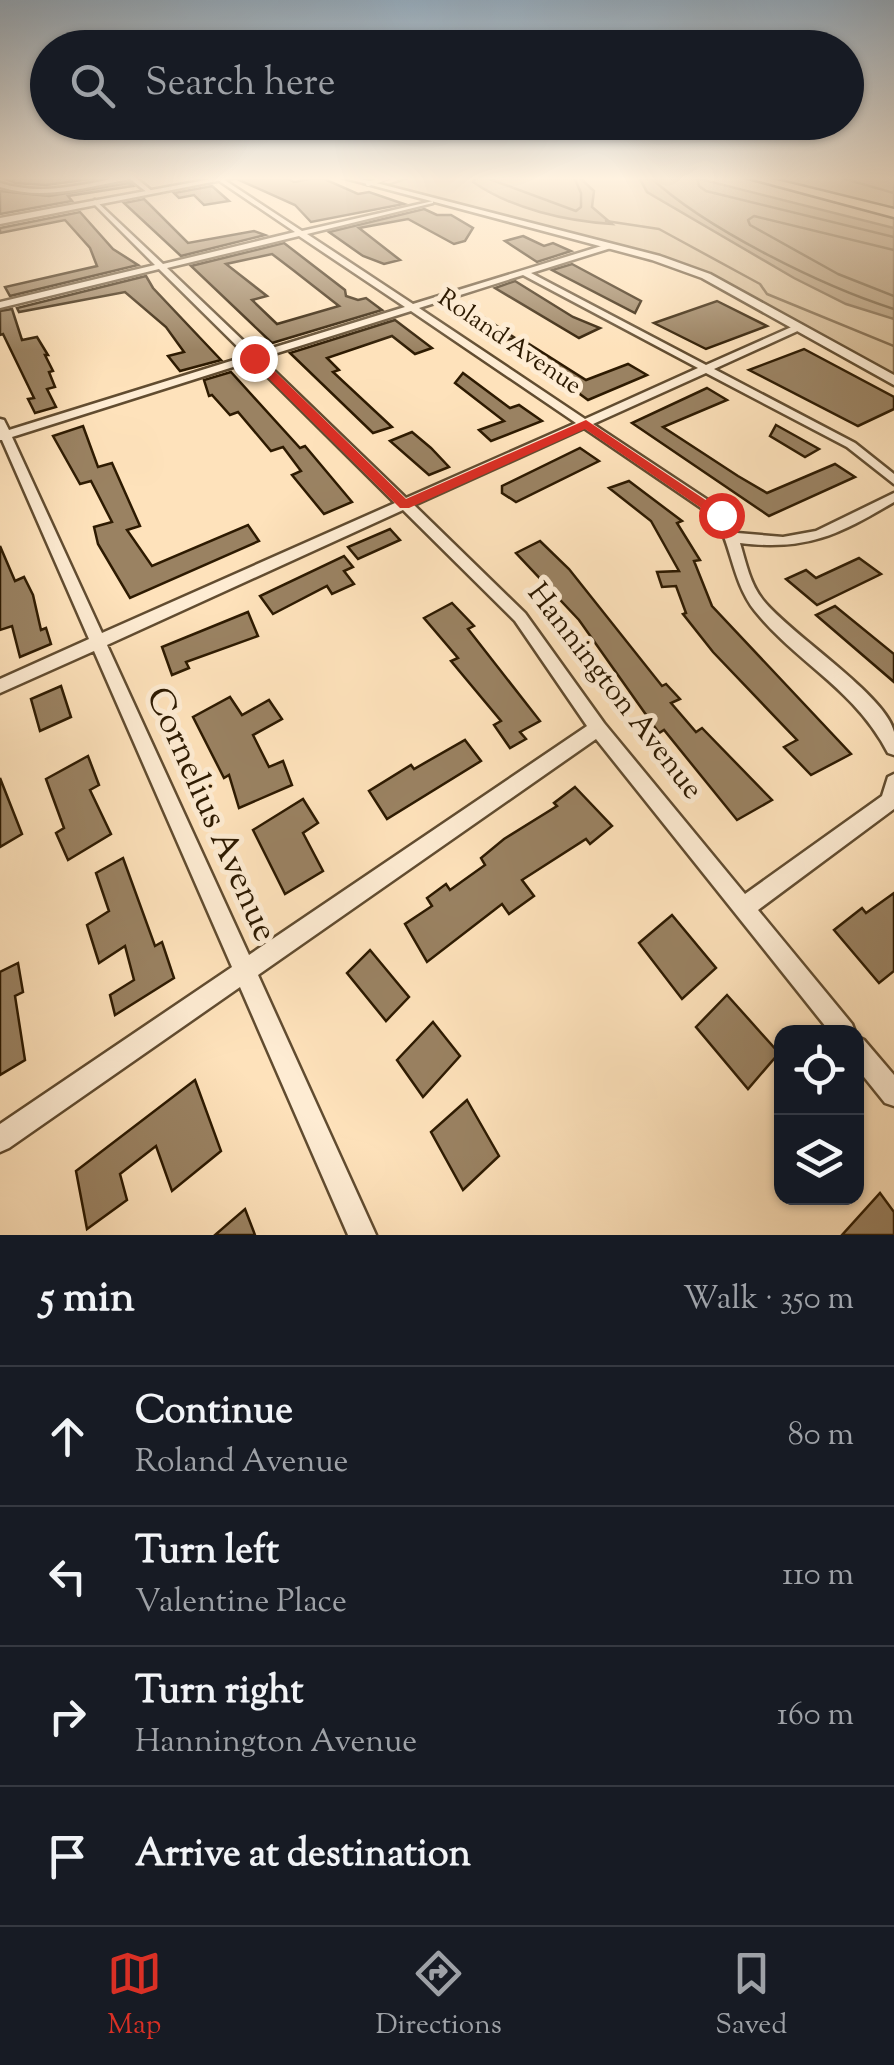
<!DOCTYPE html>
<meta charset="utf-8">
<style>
body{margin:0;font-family:"Sorts Mill Goudy",serif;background:#20242c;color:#f1f3f6}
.controls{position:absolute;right:30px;bottom:30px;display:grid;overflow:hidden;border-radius:20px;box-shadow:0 2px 8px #0004}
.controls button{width:90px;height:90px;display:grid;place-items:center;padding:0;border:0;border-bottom:2px solid #363941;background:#171b24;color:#f1f3f6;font:50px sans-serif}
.stop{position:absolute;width:30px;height:30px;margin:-22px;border:8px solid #d93025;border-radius:50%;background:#fff}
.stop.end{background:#d93025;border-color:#fff;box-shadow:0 2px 10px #0008}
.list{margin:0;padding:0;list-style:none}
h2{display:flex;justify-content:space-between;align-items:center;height:130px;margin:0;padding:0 40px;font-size:42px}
h2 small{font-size:32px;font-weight:400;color:#9ea1a6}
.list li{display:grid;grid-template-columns:65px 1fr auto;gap:30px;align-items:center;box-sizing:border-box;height:140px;padding:0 40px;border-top:2px solid #363941}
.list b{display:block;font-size:38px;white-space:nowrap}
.list p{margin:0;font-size:32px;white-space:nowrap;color:#9ea1a6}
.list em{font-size:32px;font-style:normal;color:#9ea1a6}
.icon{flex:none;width:55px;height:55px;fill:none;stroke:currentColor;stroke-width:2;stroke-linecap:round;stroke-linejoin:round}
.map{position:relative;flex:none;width:894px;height:1235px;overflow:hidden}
.search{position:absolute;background:#171b24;box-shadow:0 2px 8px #0004;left:30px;right:30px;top:30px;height:110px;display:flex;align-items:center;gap:25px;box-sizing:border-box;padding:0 35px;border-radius:55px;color:#9ea1a6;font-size:38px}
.sheet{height:690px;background:#171b24}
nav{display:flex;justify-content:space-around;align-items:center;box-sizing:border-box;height:140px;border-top:2px solid #363941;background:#171b24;font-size:28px;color:#9ea1a6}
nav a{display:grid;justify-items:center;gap:5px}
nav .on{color:#d93025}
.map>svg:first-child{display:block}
</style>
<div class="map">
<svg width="894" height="1235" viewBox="0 0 894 1235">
<rect width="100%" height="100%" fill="#fee2bb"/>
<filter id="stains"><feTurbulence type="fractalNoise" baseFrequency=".002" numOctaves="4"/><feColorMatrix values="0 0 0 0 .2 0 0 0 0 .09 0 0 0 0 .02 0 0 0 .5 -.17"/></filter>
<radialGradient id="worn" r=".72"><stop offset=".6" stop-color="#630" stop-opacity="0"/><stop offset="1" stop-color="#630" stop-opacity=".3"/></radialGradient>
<polygon fill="#dac09b" stroke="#846d4e" stroke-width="2.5" points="411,177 894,177 894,378 705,274 385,186"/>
<g fill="#b79e7c" stroke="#80694b" stroke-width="2.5">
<path d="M475,177H579L594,191L592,207L612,224C566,221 512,209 473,182Z"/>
<polygon points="639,177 692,177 894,228 894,319 846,304 794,278 647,192"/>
</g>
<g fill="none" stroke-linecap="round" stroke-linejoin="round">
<g stroke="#725c3e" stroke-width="2.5">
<polyline points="484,177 576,211 581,207 581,193 574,177"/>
<path d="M650,177C706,229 822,286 894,309"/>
<polyline points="697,177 699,186 706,191 894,237"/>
<polyline points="894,250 754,216 748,220 750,225 838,274 894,296"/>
</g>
<g stroke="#80694b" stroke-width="2.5">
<polyline points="838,177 894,193"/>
<polyline points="606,221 659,229 760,284 767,294 894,346"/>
</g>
</g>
<g fill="#9a8262" stroke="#2d1a01" stroke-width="2.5" fill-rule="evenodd">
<polygon points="0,177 105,177 46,185 16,183"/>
<polygon points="241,177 285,177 294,182 320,177 358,194 369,192 404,204 311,222 295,205 239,180"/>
<polygon points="129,183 133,186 68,196 72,201 0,214 0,191 49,196"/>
<polygon points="212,186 229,201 204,205 194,195 179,198 174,193"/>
<polygon points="144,199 188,243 254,231 265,235 181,256 124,203"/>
<polygon points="424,209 437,215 451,215 473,228 465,241 454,244 408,219 359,228 400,260 384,264 363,256 329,232"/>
<polygon points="80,212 113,249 138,265 10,296 5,287 97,266 90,248 65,220 0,233 0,228"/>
<polygon points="523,236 544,246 553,243 571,251 537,262 505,241"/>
<path d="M284,243L345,290L346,296L358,300L366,298L382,310L272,343L191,266ZM272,254L293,270L339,306L277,324L252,300L267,296L226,264Z"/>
<polygon points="572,264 641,301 635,313 552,270"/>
<polygon points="146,276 153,288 221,360 180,371 168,356 184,352 166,327 125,292 19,312 17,308"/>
<polygon points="515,281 573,317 600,328 579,338 495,288"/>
<polygon points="717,301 767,326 706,349 654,323"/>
<polygon points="467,306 515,338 495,343 462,313"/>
<polygon points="12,309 22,340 37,337 48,355 45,355 53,371 49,372 55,387 47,389 56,407 35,413 28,399 34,398 3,334 0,335 0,311"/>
<polygon points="395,320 432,348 415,354 392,336 327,358 339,370 333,372 392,427 373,433 290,353"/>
<polygon points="526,342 586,380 628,364 647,375 588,400 520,350"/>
<polygon points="804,349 894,397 894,409 858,426 749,370"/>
<polygon points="231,372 300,448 305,446 352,502 324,514 292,475 301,471 283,447 271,451 238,412 230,415 212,395 209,396 204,380"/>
<polygon points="463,373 510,408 519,405 542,421 491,441 479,430 504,421 455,383"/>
<polygon points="707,388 727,400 663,427 738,476 767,493 835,464 855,477 769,516 632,423"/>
<polygon points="776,425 819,449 805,457 770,436"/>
<polygon points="83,426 98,467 112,463 140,526 127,530 152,566 248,525 259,541 130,598 98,544 94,527 112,522 91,481 80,484 53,436"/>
<polygon points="412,432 431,448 449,467 429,475 390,441"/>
<polygon points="580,448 599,461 516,502 502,493 502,486"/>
<polygon points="629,481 682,521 677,523 700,560 694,561 712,606 851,754 811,775 784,747 797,740 713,652 683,614 686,613 676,586 662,587 657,572 679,571 651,521 609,488"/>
<polygon points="390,529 400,540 358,559 348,547"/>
<polygon points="540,541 569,569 662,686 666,684 680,699 671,703 696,732 702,728 772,800 737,820 664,730 659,733 579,620 516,553"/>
<polygon points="0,546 15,581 24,577 33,595 41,630 46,628 51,644 20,657 12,626 0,630"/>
<polygon points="344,556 353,567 344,571 354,584 332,594 327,586 273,614 260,596"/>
<polygon points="859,558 881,574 817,605 786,579 806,570 816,578"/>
<polygon points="452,603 474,626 468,629 540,721 520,732 526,739 510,748 494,725 501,721 451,661 458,658 424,618"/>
<polygon points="835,606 894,654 894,682 816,615"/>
<polygon points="248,612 258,636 186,662 189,668 172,675 162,647"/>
<polygon points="61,686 71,717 40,731 31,699"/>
<polygon points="230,697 242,715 269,700 282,719 253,735 269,767 283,761 292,785 239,808 229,775 224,778 193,717"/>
<polygon points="465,740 481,761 387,819 369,791 411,765 414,769"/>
<polygon points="88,756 99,785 90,790 111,834 68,860 56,833 64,828 46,779"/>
<polygon points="0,778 22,834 0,847"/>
<polygon points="575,787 612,826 590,844 586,839 522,880 534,896 509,914 502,904 427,962 405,924 432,906 427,898 446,884 450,890 485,865 481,858 504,839 557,806 554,803"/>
<polygon points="303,799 318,823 303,833 323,871 285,894 253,830"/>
<polygon points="123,858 155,946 162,942 174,978 115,1015 110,995 134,980 125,946 99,963 87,925 109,911 96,873"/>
<polygon points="894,893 894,971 879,983 834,930 862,908 866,913"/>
<polygon points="672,915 716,968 682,999 639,943"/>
<polygon points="370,950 409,997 386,1021 347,973"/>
<polygon points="18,963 23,992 15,996 25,1060 0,1075 0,972"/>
<polygon points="727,995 779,1053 748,1089 696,1027"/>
<polygon points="433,1022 460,1056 423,1097 397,1060"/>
<polygon points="195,1080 221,1151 172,1191 156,1146 120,1174 127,1200 87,1229 76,1171"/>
<polygon points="467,1100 499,1156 463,1190 431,1132"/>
<polygon points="880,1193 894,1212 894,1235 842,1235"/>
<polygon points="245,1209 255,1235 215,1235"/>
</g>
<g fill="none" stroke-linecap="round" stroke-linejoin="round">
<g stroke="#614c30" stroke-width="6">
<polyline id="service" points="368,184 389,177"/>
</g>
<g stroke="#614c30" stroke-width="5">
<g id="minor">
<path d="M122,177H135L153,192L148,193L130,179C87,187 44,201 0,187V183C42,196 80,185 122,177Z"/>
<path d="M220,177L302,231L433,201V203L307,234L413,304L608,244L611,248L531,273L706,365L796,325H802V329L714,369L855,443L894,474V484L847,447L706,373L593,424L726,512L737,533L783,537L816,531L894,493V502C838,535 807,551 740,543C746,563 750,584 763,600C790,634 887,696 894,732C894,738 894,748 894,755L888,753C854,688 798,664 755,611C733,583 732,548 716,518L584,428L414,505L525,613L604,723L745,894L882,796L888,777L894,774V809L758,910L852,1024L855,1032H830L596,739L258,975L376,1235H348L240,987L9,1148L0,1152V1124L232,967L94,651L0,693V679L89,639L2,440H0V419L4,420L9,430L247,356L159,269L0,308V302L155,265L93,203L95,200L163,264L295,232L218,180ZM299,236L405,307L256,353L167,268ZM523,275L698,368L585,419L419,308ZM411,311L576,423L406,498L261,358ZM252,361L395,503L102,633L12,437ZM403,510L515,621L587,726L249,955L107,645Z"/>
<polygon points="856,1036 864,1040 894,1075 894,1106 885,1103 856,1067"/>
</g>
</g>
<g stroke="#614c30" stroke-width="5">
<g id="tertiary">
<polygon points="222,177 237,177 0,224 0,218"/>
<polygon points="341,177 353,177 660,256 710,274 894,375 894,385 702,278 652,260"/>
</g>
</g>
<g stroke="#2d1a01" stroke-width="5">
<polygon id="motorway" points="745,177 764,177 894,209 894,217"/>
</g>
<use href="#service" stroke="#feecd3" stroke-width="4"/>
<use href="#minor" fill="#feecd3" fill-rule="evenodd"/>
<use href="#tertiary" fill="#feecd3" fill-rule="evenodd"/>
<use href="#motorway" fill="#fee2bb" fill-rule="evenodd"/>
</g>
<linearGradient id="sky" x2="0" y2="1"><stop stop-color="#94abbd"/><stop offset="0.51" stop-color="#fff2e0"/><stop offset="1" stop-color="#fff2e0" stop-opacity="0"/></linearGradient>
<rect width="894" height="350" fill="url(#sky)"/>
<polygon fill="#d93025" points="250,355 258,355 406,499 586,420 728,515 716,518 585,429 409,508 400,508 250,360"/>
<g text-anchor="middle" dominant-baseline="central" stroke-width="10" stroke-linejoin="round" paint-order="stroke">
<g font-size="25" fill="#2d1a01" stroke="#feecd3">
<text transform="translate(509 343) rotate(34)">Roland Avenue</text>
</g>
<g font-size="30" fill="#2d1a01" stroke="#feecd3">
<text transform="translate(614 692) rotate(52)">Hannington Avenue</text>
</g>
<g font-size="35" fill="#2d1a01" stroke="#feecd3">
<text transform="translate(210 815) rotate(66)">Cornelius Avenue</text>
</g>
</g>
<rect width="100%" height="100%" filter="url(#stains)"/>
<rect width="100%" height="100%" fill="url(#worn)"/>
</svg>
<div class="controls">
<button><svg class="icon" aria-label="locate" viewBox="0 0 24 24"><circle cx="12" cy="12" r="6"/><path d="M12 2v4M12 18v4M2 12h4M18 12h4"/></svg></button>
<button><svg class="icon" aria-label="layers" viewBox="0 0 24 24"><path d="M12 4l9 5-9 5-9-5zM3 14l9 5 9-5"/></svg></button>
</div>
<div class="stop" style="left:721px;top:515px"></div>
<div class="stop end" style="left:254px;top:358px"></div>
<div class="search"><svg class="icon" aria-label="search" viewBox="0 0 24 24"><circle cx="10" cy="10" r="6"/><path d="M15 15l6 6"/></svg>Search here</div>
</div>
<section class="sheet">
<h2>5 min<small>Walk · 350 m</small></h2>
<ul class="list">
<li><svg class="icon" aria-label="ahead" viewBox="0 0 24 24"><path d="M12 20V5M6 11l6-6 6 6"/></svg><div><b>Continue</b><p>Roland Avenue</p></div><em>80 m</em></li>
<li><svg class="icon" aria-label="left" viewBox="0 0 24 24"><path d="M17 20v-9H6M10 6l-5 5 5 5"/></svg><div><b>Turn left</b><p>Valentine Place</p></div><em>110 m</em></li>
<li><svg class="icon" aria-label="right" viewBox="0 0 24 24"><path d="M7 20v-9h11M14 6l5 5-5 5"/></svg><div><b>Turn right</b><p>Hannington Avenue</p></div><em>160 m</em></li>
<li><svg class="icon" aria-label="arrive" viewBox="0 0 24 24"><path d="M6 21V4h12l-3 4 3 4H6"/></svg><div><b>Arrive at destination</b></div></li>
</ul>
</section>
<nav>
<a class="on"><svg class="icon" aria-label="map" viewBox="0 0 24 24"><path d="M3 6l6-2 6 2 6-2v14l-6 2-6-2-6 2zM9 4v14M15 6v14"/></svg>Map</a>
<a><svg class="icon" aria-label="directions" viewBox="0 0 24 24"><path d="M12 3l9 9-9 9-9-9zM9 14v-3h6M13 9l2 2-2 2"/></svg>Directions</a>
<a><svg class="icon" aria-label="saved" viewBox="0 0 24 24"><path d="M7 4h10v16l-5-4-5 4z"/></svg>Saved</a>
</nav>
